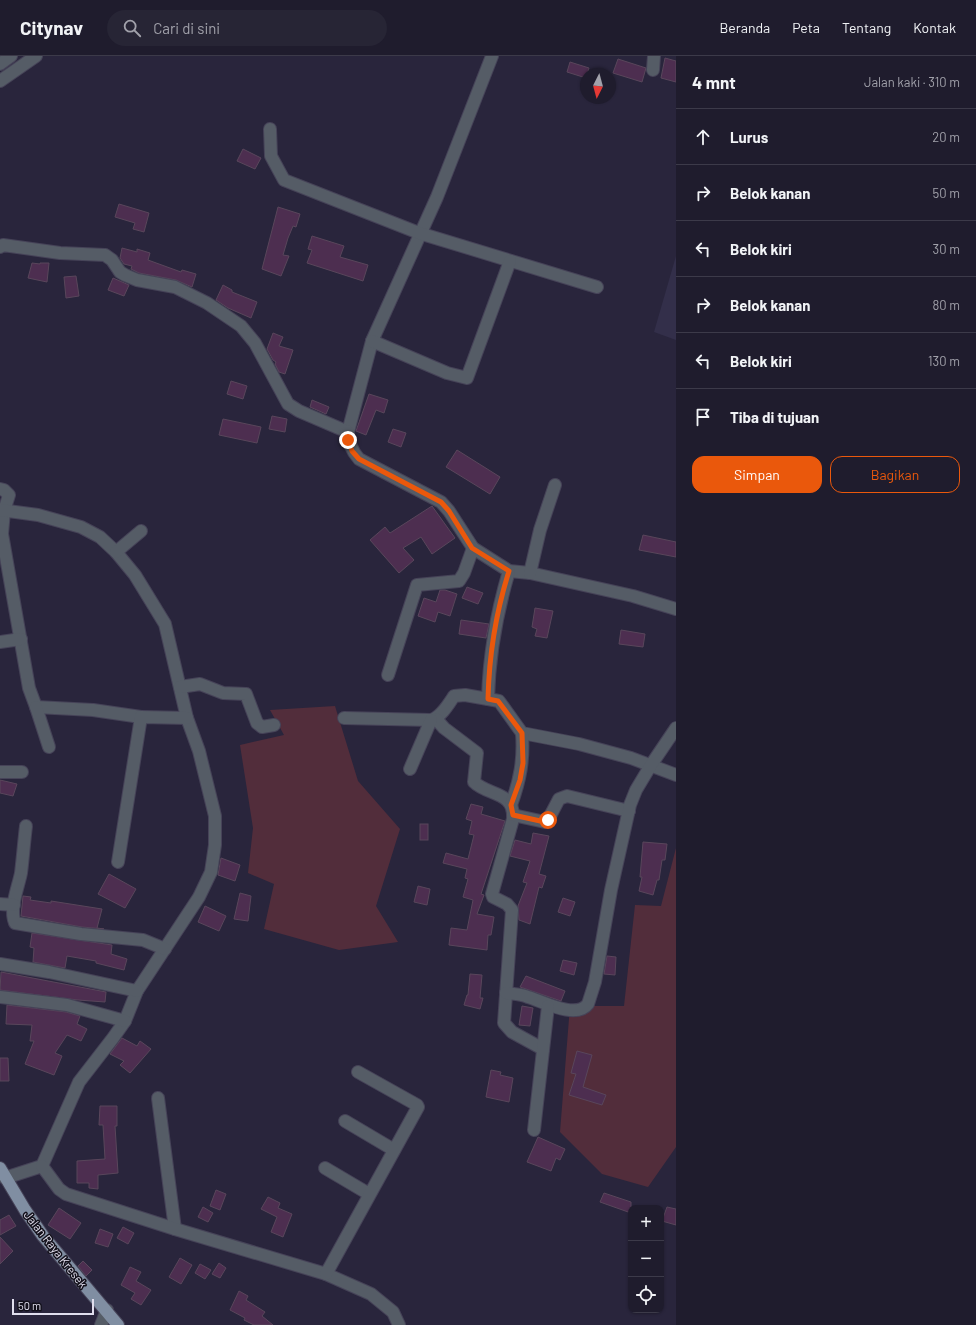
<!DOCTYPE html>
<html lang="id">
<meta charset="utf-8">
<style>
body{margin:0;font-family:Barlow,sans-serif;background:#272535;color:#f1f3f6}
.controls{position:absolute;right:12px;bottom:12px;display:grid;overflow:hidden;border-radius:8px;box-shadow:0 1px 3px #0004}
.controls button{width:36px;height:36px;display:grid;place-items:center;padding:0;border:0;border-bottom:1px solid #3c3a49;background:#1f1c2d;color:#f1f3f6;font:20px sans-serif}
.compass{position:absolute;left:580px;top:12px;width:36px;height:36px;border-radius:50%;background:#1f1c2d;box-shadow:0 1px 3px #0004;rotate:186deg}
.scale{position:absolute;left:12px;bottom:10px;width:82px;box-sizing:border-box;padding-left:4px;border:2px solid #e0deed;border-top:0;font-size:11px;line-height:14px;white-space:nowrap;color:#e0deed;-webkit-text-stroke:3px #12101a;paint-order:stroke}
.stop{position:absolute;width:12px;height:12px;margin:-9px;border:3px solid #ea580c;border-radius:50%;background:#fff}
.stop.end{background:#ea580c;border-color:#fff;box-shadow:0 1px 4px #0008}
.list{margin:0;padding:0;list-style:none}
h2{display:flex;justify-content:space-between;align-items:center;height:52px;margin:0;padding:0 16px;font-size:17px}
h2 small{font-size:13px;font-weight:400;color:#a1a1aa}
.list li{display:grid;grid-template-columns:26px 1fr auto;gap:12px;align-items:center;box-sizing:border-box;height:56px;padding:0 16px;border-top:1px solid #3c3a49}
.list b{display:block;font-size:15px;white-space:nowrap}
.list em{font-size:13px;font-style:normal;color:#a1a1aa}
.actions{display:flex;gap:8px;padding:12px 16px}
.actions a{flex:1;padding:9px 0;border:1px solid #ea580c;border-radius:12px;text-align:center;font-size:14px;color:#ea580c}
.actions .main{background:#ea580c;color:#fff}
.icon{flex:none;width:22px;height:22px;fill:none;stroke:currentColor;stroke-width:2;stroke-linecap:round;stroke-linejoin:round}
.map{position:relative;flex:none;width:676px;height:1269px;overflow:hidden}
header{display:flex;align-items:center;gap:24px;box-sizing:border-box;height:56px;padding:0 20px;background:#1f1c2d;border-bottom:1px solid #3c3a49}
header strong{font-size:19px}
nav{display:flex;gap:22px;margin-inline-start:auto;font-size:14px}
.search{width:280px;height:36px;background:#272535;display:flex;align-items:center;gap:10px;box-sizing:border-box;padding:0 14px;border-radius:22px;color:#a1a1aa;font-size:15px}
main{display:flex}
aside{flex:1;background:#1f1c2d}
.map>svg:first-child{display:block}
</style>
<header>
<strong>Citynav</strong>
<div class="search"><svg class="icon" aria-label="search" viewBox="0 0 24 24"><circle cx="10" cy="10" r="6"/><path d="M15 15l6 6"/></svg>Cari di sini</div>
<nav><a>Beranda</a><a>Peta</a><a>Tentang</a><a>Kontak</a></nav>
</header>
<main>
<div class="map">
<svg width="676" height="1269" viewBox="0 0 676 1269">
<rect width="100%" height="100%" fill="#29253c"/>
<polygon fill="#332f4a" points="676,200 676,284 654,276"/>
<g fill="#522d3b">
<polygon points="335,650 358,725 400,773 376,850 398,886 339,894 264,873 274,828 248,817 253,772 240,689 284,679 270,654"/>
<polygon points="676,792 676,1091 648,1131 602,1118 560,1076 570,950 624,950 635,849 661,850"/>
</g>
<g fill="#4d2e50" stroke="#59465b">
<polygon points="665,2 676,5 676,26 661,22"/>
<polygon points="618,3 646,12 642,26 613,17"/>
<polygon points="570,6 589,12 586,22 567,16"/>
<polygon points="243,93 261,102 255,113 237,105"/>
<polygon points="119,148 149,157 144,176 133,173 135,167 115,161"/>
<polygon points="278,151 300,158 296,171 293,170 288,182 283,199 289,200 281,220 262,213"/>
<polygon points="312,180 344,190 340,201 368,209 363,225 307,207 312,194 308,193"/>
<polygon points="122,192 137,196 137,193 150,197 148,204 181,216 182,214 196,218 192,231 176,224 139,217 131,213 132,210 124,208 120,202"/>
<polygon points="32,207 40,208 40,207 49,207 47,226 28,222"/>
<polygon points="76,220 79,240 66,242 64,221"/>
<polygon points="113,222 129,229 124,240 108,234"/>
<polygon points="223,229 232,234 232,236 257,246 251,262 228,252 216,244"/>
<polygon points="273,277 283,281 279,290 293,294 285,318 279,316 275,308 276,306 273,304 267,293"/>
<polygon points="231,325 247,330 243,343 227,338"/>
<polygon points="369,338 388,344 384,357 376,354 366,379 356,375"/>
<polygon points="312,344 329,351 326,358 310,351"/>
<polygon points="272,360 287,363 285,376 269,373"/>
<polygon points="223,363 261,371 257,387 219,379"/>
<polygon points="393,373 406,377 401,391 388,386"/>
<polygon points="457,394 500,421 490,438 446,411"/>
<polygon points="432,450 455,482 432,498 421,481 403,492 414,504 399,517 370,484 385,471 390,477"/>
<polygon points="643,479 676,486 676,501 639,494"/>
<polygon points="467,531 483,537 478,548 462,542"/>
<polygon points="440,534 445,534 457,538 450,560 438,556 435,566 418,560 424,542 436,546"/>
<polygon points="535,552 553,555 547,582 535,580 537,573 532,571"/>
<polygon points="461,564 489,568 486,582 459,578"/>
<polygon points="621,574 645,578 643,591 619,588"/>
<polygon points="0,724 17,728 13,740 0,737"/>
<polygon points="471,748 483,751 481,758 505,765 481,838 484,839 477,858 494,861 491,879 488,879 487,894 449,889 451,872 467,874 473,844 463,841 468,823 465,822 467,813 443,807 446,797 468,803 474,779 469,778 472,765 466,763"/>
<rect x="420" y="768" width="8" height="16"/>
<polygon points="533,777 549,780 539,818 546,820 542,832 539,831 530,868 519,864 518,850 527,827 523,826 530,805 510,800 515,784 531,788"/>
<polygon points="643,786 667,788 665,804 662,804 659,824 657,824 653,839 639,835 642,821 640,821"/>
<polygon points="221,802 240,809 235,825 218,819"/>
<polygon points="109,818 136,833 125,852 98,838"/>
<polygon points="418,830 430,833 427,849 414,846"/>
<polygon points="240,837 251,840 248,865 234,863"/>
<polygon points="23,840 31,841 30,844 51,847 51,845 102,853 97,872 104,873 82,871 21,860"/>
<polygon points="563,842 575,846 570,860 558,856"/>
<polygon points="205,850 226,860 219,875 198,866"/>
<polygon points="32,877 112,889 111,898 127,903 124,914 96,907 96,905 67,900 65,912 33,906 34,892 30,891"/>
<polygon points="607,900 616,901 615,919 604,918"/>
<polygon points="563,904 577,907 574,919 560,915"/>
<polygon points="1,916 106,936 105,946 78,944 0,934"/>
<polygon points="470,918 482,919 480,942 483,942 480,953 464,949 467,939 468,939"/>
<polygon points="526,920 565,935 561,945 520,931"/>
<polygon points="7,949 66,956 80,960 77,968 87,973 81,985 67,979 55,997 62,1000 54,1019 25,1008 34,985 30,985 32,969 6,968"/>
<polygon points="522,950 533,952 530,970 519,969"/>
<polygon points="122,982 137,990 140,985 151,993 130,1017 120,1009 124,1005 110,998"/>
<polygon points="577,995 592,999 583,1031 606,1039 602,1049 569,1039 576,1018 571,1017"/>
<polygon points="0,1002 8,1002 9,1025 0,1025"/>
<polygon points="491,1014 501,1016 500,1019 513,1022 509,1046 486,1041"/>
<polygon points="100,1050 117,1050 117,1070 115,1070 118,1117 98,1119 98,1133 89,1132 89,1127 77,1127 77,1105 105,1103 103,1069 99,1069"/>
<polygon points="538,1081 565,1093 560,1104 556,1102 551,1115 527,1106"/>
<polygon points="216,1134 226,1138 220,1154 210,1150"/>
<polygon points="604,1137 631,1146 631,1157 600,1146"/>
<polygon points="268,1141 280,1147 278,1152 292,1158 283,1181 271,1176 277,1161 261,1153"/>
<polygon points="203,1151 213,1157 208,1166 198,1161"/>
<polygon points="667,1151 676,1153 676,1169 662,1165"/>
<polygon points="59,1152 81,1167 70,1183 48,1169"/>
<polygon points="9,1159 16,1170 0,1179 0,1164"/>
<polygon points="123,1171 134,1177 128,1188 117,1182"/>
<polygon points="100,1173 113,1178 108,1191 95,1187"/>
<polygon points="0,1181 13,1195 0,1208"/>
<polygon points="180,1202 192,1209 181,1228 169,1221"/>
<polygon points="83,1205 92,1214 86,1220 78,1210"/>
<polygon points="219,1207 226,1212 220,1222 212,1218"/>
<polygon points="200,1208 211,1214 205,1223 195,1217"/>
<polygon points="130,1211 141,1216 136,1225 151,1234 141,1249 131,1243 135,1237 121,1229"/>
<polygon points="239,1235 248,1240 246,1244 265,1256 262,1260 273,1269 254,1269 244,1264 245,1262 230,1254"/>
</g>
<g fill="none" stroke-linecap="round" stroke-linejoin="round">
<g stroke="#464358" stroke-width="14">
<g id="minor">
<path d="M492,0L437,141L372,285L348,376C348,387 352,395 359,403L441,446L449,455L473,492L509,515L530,517L633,540L676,553"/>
<polyline points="0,8 11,0"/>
<polyline points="653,14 654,0"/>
<polyline points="0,25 36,0"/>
<polyline points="270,73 271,100 284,124 419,177 597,231"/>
<polyline points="0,191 3,189 60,197 105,199 112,204 120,216 125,219 137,224 175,231 207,247 241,270 255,287 288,348 299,355 348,376"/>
<polyline points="372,285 447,317 467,322 510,205"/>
<polyline points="0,433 4,434 9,439 4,455 2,478 29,632 36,651 93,654 141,661"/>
<polyline points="0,454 38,459 81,471 100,481 116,496 135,519 165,568 187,662 199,695 215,760 215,789 211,816 199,841 137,935 125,965 113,982 79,1026 42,1110 5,1122"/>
<polyline points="116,496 141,475"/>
<path d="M509,515C497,556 489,600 488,643L499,645L522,677L579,688L631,702L676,719"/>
<polyline points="530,517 540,474 555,429"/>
<polyline points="0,586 21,583"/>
<polyline points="388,619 417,529 459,525 464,517 473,492"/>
<polyline points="180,631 200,628 223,637 246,638 257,667 262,671 274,669"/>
<polyline points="36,651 49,691"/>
<path d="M344,662L431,664C441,661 448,649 454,640L465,639L488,643"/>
<path d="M436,663L444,672L477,697L474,726C488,740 515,735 513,763L492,838L493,841L507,848L512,854L504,967L512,976L543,993"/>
<polyline points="410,713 431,664"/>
<polyline points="0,716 22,716"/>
<path d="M511,749C520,724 524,704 522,677"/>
<polyline points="513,759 545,766 548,764 559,743 567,740 629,755"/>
<path d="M26,770C24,786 23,801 21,817C18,832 9,853 15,867L81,878L143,884L165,893"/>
<polyline points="118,806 141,661 187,662"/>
<polyline points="0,848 14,849"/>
<polyline points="0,908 49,916 137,935"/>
<path d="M506,937C513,938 521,938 528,941C542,945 576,964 588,948L595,926L611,834L630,749L636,734L651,709L676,672"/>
<polyline points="0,941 67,949 125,965"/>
<polyline points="158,1042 175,1173"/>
<polyline points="345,1065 394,1094"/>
<polyline points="534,1074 548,950"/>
<polyline points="42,1110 59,1133 66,1138 175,1173 326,1218 371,1238 393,1256 399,1269"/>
<polyline points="325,1112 369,1138"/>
<polyline points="326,1218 418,1051 417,1049 358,1016"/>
<polyline points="101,1269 107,1254"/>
</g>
</g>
<g stroke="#464358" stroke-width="14">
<polyline id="major" points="0,1112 25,1154 43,1180 118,1269"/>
</g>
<use href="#minor" stroke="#555c66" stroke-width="12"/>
<use href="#major" stroke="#808ea2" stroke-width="12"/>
</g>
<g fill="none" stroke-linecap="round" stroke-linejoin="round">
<path stroke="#ea580c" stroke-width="5" d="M348,384L352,395L359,403L441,446L449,455L472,492L509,515C496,556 489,600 488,643L498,645L522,677L523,707L520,724L511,749L513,759L545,766L548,764"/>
</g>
<g text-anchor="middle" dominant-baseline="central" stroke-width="3" stroke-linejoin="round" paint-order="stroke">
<g font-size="12" fill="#e0deed" stroke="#12101a">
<text transform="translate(56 1193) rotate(52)">Jalan Raya Kresek</text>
</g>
</g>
</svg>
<div class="controls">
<button>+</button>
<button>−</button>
<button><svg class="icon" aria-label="locate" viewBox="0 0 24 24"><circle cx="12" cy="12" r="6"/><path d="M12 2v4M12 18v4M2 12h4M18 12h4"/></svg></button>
</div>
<svg class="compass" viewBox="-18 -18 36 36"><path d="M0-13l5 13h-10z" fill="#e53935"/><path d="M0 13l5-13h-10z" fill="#a1a1aa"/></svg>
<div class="scale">50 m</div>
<div class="stop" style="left:548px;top:764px"></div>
<div class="stop end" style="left:348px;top:384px"></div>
</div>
<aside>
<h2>4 mnt<small>Jalan kaki · 310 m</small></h2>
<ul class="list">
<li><svg class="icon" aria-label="ahead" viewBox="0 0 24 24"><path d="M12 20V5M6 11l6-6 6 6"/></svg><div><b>Lurus</b></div><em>20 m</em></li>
<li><svg class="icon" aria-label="right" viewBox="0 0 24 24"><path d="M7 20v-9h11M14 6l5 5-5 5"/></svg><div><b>Belok kanan</b></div><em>50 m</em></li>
<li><svg class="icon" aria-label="left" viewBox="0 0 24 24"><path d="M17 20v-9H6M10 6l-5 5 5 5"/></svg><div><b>Belok kiri</b></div><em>30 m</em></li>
<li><svg class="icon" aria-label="right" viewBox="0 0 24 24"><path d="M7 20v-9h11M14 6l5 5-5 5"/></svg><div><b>Belok kanan</b></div><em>80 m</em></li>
<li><svg class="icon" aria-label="left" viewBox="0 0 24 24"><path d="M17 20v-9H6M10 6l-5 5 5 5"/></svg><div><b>Belok kiri</b></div><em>130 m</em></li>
<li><svg class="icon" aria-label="arrive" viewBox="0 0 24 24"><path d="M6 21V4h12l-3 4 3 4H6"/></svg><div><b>Tiba di tujuan</b></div></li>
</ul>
<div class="actions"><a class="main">Simpan</a><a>Bagikan</a></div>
</aside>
</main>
